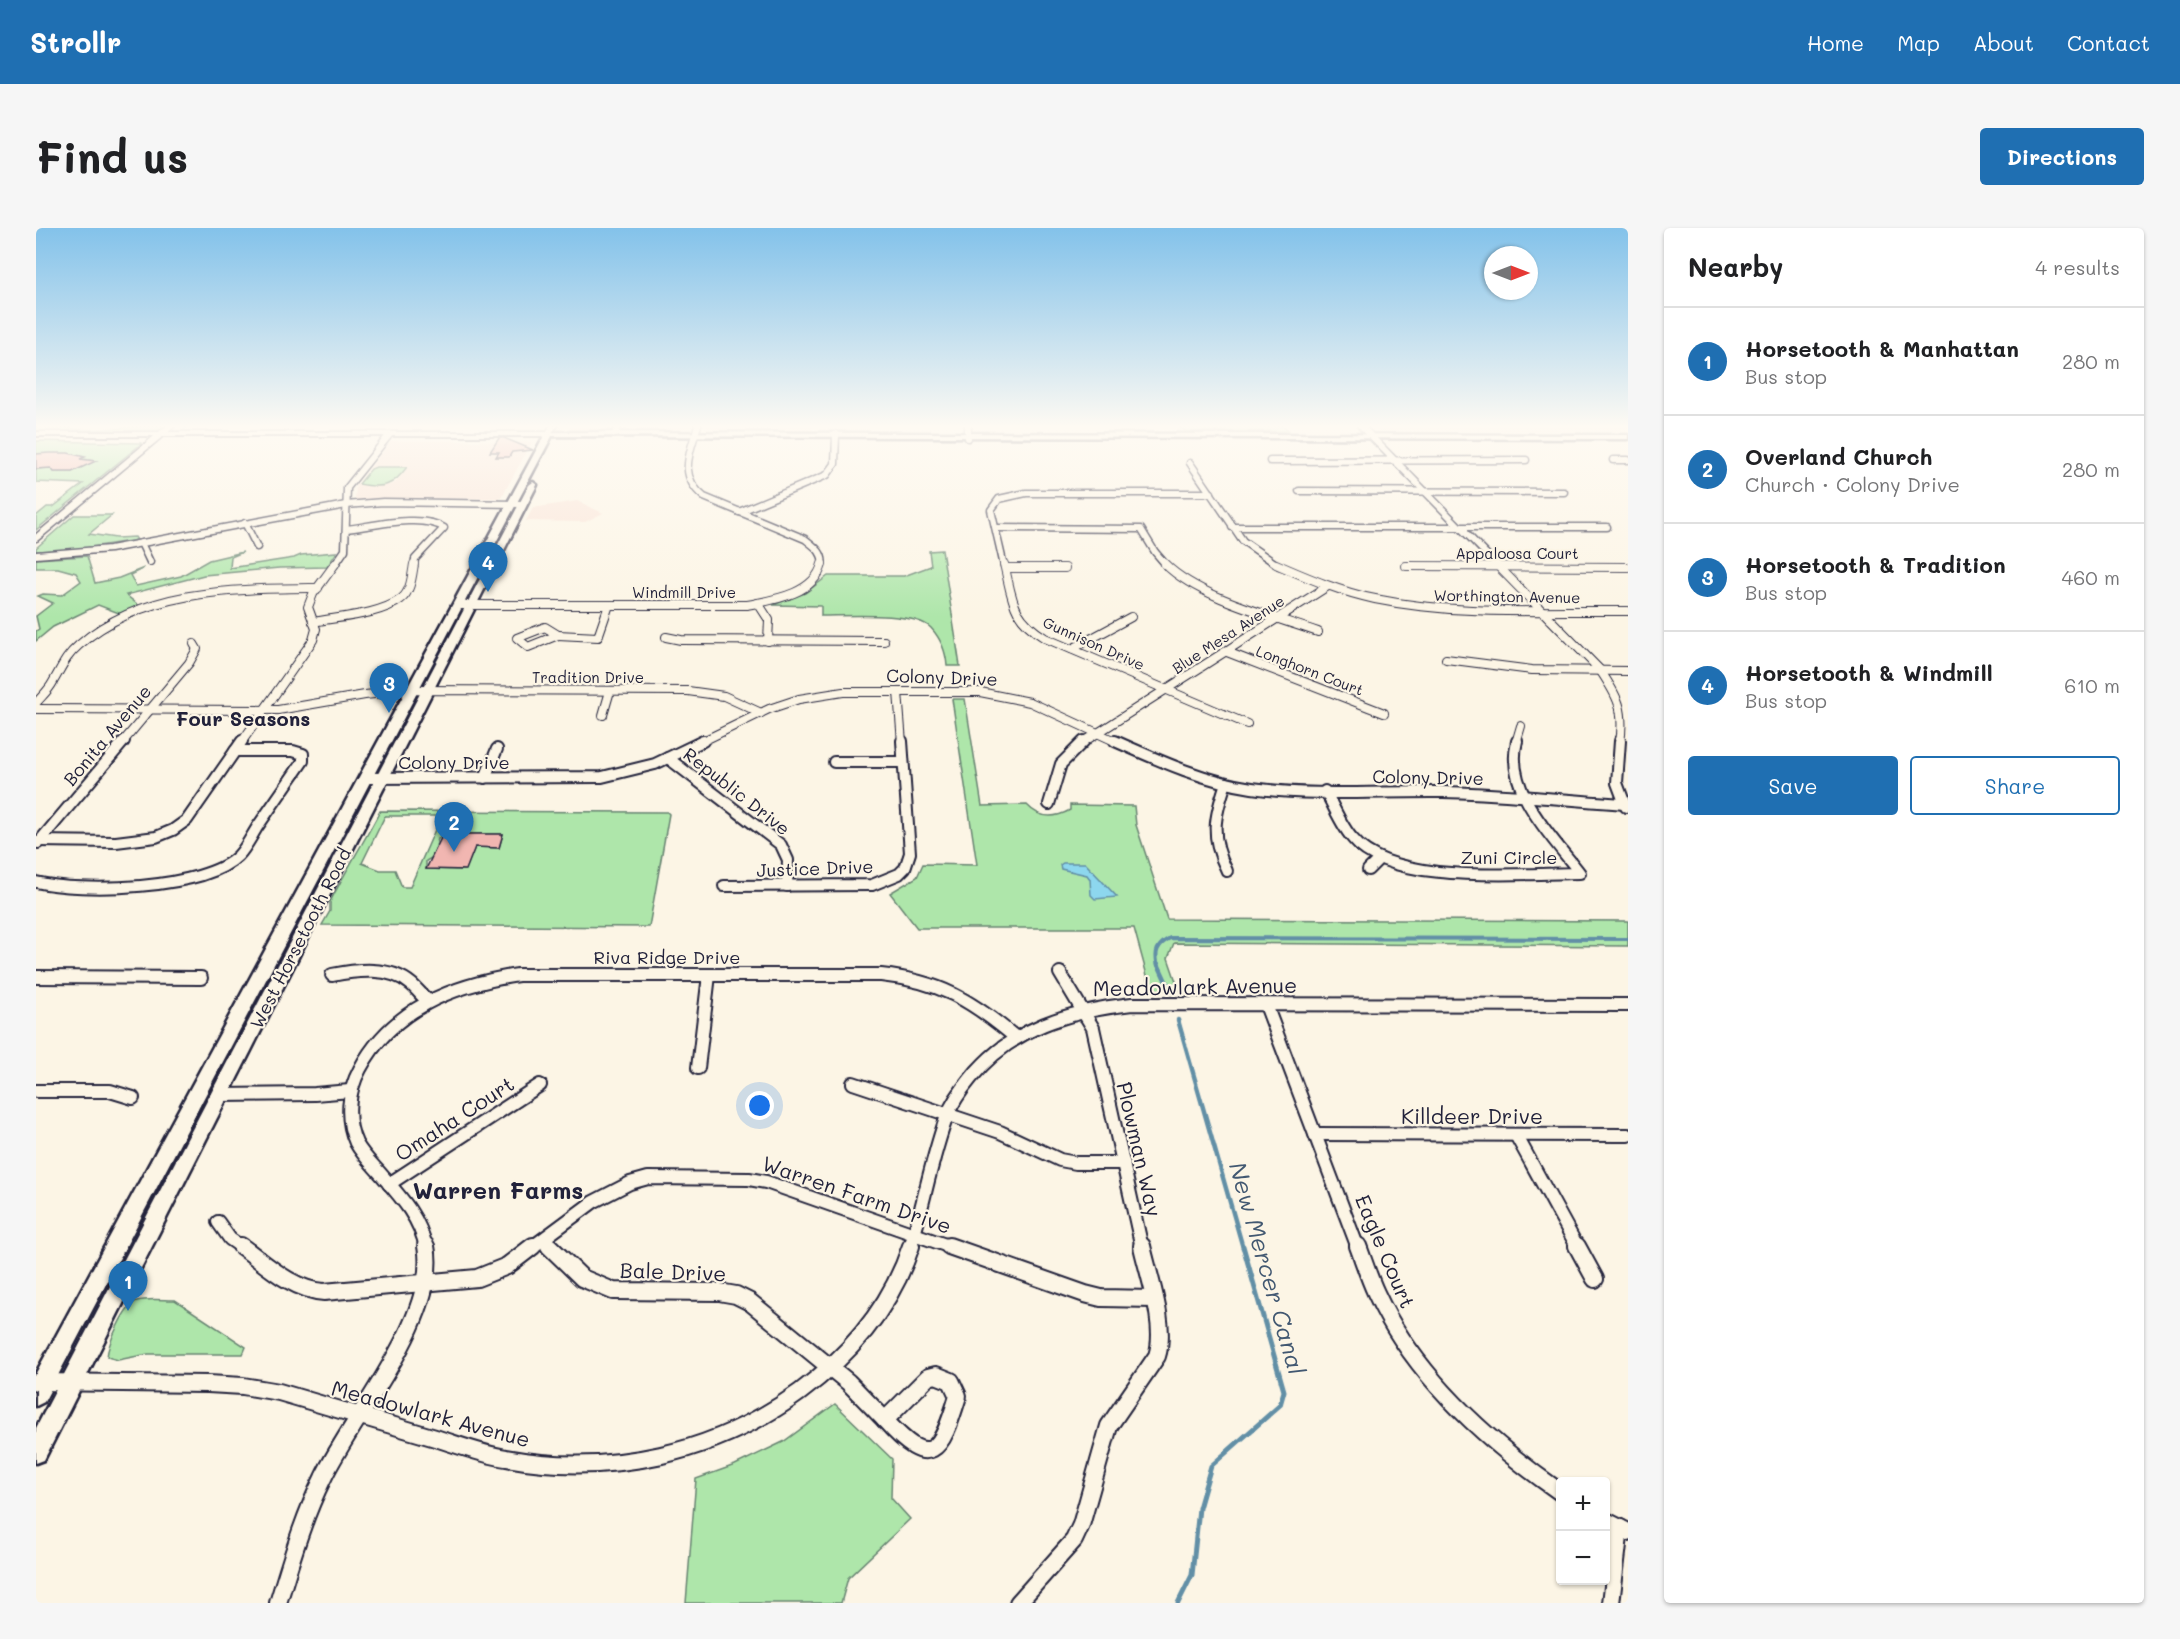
<!DOCTYPE html>
<meta charset="utf-8">
<style>
body{margin:0;font-family:Mali,sans-serif;background:#f6f6f6;color:#202124}
.controls{position:absolute;right:18px;bottom:18px;display:grid;overflow:hidden;border-radius:6px;box-shadow:0 2px 4px #0004}
.controls button{width:54px;height:54px;display:grid;place-items:center;padding:0;border:0;border-bottom:2px solid #e0e0e0;background:#fff;color:#202124;font:30px sans-serif}
.compass{position:absolute;left:1448px;top:18px;width:54px;height:54px;border-radius:50%;background:#fff;box-shadow:0 2px 4px #0004;rotate:90deg}
.you{position:absolute;left:724px;top:878px;width:21px;height:21px;margin:-15px;border:4px solid #fff;border-radius:50%;background:#1a73e8;box-shadow:0 0 0 9px #1a73e833}
.badge{display:grid;place-items:center;width:39px;height:39px;border-radius:50%;background:#1f6fb2;color:#fff;font-size:20px;font-weight:700}
.pin{position:absolute;translate:-50% -50px;filter:drop-shadow(0 2px 3px #0008)}
.pin::after{content:'';position:absolute;top:32px;width:21px;height:18px;background:inherit;clip-path:polygon(0 0,100% 0,50% 100%)}
.list{margin:0;padding:0;list-style:none}
h2{display:flex;justify-content:space-between;align-items:center;height:78px;margin:0;padding:0 24px;font-size:26px}
h2 small{font-size:20px;font-weight:400;color:#757577}
.list li{display:grid;grid-template-columns:39px 1fr auto;gap:18px;align-items:center;box-sizing:border-box;height:108px;padding:0 24px;border-top:2px solid #e0e0e0}
.list b{display:block;font-size:22px;white-space:nowrap}
.list p{margin:0;font-size:20px;white-space:nowrap;color:#757577}
.list em{font-size:20px;font-style:normal;color:#757577}
.actions{display:flex;gap:12px;padding:18px 24px}
.actions a{flex:1;padding:14px 0;border:2px solid #1f6fb2;border-radius:6px;text-align:center;font-size:21px;color:#1f6fb2}
.actions .main{background:#1f6fb2;color:#fff}
.map{position:relative;flex:none;width:1592px;height:1375px;overflow:hidden;border-radius:6px}
header{display:flex;align-items:center;gap:36px;box-sizing:border-box;height:84px;padding:0 30px;background:#1f6fb2;color:#fff}
header strong{font-size:28px}
nav{display:flex;gap:33px;margin-inline-start:auto;font-size:21px}
.intro{display:flex;align-items:center;justify-content:space-between;box-sizing:border-box;height:144px;padding:0 36px}
h1{margin:0;font-size:42px}
.button{padding:15px 27px;border-radius:6px;background:#1f6fb2;color:#fff;font-size:21px;font-weight:700}
main{display:flex;gap:36px;padding:0 36px}
aside{flex:1;background:#fff;border-radius:6px;box-shadow:0 2px 4px #0004}
.map>svg:first-child{display:block}
</style>
<header>
<strong>Strollr</strong>
<nav><a>Home</a><a>Map</a><a>About</a><a>Contact</a></nav>
</header>
<div class="intro"><h1>Find us</h1><a class="button">Directions</a></div>
<main>
<div class="map">
<svg width="1592" height="1375" viewBox="0 0 1592 1375">
<rect width="100%" height="100%" fill="#fcf5e5"/>
<filter id="ink" filterUnits="userSpaceOnUse"><feTurbulence type="fractalNoise" baseFrequency=".0167" numOctaves="2"/><feDisplacementMap in="SourceGraphic" scale="12" xChannelSelector="R" yChannelSelector="G"/><feConvolveMatrix kernelMatrix="1 2 1 2 8 2 1 2 1" color-interpolation-filters="sRGB"/></filter>
<g filter="url(#ink)">
<g fill="#f9e2d5" fill-rule="evenodd">
<polygon points="538,197 653,197 652,202 646,203 533,202"/>
<polygon points="671,197 776,197 775,203 671,204"/>
<polygon points="1335,197 1592,197 1592,203 1346,203"/>
<path d="M355,213H423L496,214L465,270L319,272L320,258ZM340,239H371V240L360,254L353,257L335,241Z"/>
<polygon points="541,273 567,285 549,294 490,293 497,280"/>
</g>
<g fill="#aee6aa" stroke="#688472" stroke-width="1.5" fill-rule="evenodd">
<path d="M0,197H25L26,199C61,206 96,197 130,197L121,203H0Z"/>
<polygon points="1138,197 1247,197 1253,203 1152,204"/>
<polygon points="0,213 105,215 105,216 0,302 0,288 11,279 17,279 47,256 0,254 0,241 15,240 18,244 36,244 58,233 29,227 0,226"/>
<path d="M340,239H371C357,258 348,261 323,256L335,241Z"/>
<polygon points="38,287 76,287 53,306 80,310 99,309 101,312 42,321 0,323 0,320"/>
<path d="M906,322L924,438H911C910,424 905,411 895,400C879,383 809,388 785,388V378L737,377L769,365L792,348H868L895,338L893,323Z"/>
<polygon points="207,324 195,329 194,340 258,330 265,327 301,324 291,339 243,340 168,347 90,367 106,380 88,387 62,377 17,399 0,413 0,403 3,401 0,388 17,375 2,368 7,366 26,367 45,353 40,345 22,340 0,340 0,331 51,328 59,355 83,350 108,340 94,347 100,358 145,348 173,332"/>
<path d="M916,471H929L946,578L991,577C1003,590 1018,591 1034,582V577L1098,578L1100,597L1131,691L1592,693V718L1138,715L1132,730L1143,762H1115L1098,700H881L854,665L881,649L887,636L941,637Z"/>
<path d="M344,583L631,584L633,586L613,699L286,697L294,683V674C310,642 328,614 344,583ZM349,588H405L374,659H366L359,642H344L326,635ZM407,606H467L463,620L439,619L429,642L390,641V633L397,629L402,611Z"/>
<path d="M139,1072L210,1119L207,1126H112L82,1132L71,1129C72,1116 89,1076 101,1073C112,1070 128,1072 139,1072Z"/>
<polygon points="799,1176 856,1231 855,1270 874,1291 812,1350 805,1375 650,1375 660,1251 699,1237 747,1214"/>
</g>
<polygon fill="#8dd7ee" stroke="#628fa6" stroke-width="1.5" points="1027,635 1049,635 1081,669 1059,671 1055,667 1054,651 1051,647 1025,641 1024,637"/>
<g fill="none" stroke-linecap="round" stroke-linejoin="round">
<g stroke="#628fa6" stroke-width="2">
<polyline points="1227,197 1233,199 1231,197"/>
<polyline points="148,202 152,197"/>
</g>
<path stroke="#628fa6" stroke-width="4" d="M1122,738C1118,724 1121,717 1134,710L1592,711"/>
<g stroke="#628fa6" stroke-width="4.5">
<polyline points="1122,736 1133,760"/>
<polyline points="1142,792 1207,1020"/>
</g>
<polyline stroke="#628fa6" stroke-width="5" points="1142,1375 1156,1347 1163,1280 1175,1238 1244,1177 1248,1163 1207,1018"/>
</g>
<g fill="#f1b6b1" stroke="#22223b" stroke-width="1.5">
<polygon points="463,210 468,210 497,222 476,224 473,229 460,229 463,224 454,224"/>
<polygon points="13,225 32,225 49,229 44,231 60,233 36,244 18,244 15,240 0,241 0,226"/>
<polygon points="407,606 467,606 463,620 439,619 430,642 390,641"/>
</g>
<g fill="none" stroke-linecap="round" stroke-linejoin="round">
<g stroke="#22223b" stroke-width="9">
<g id="minor-far4">
<path d="M662,197C654,225 641,247 668,269L769,311C778,318 789,325 786,338"/>
<polyline points="932,197 932,210"/>
<polyline points="1324,197 1462,338"/>
<polyline points="579,206 583,197"/>
<polyline points="1577,232 1592,232"/>
<polyline points="1234,233 1490,232"/>
<polyline points="1154,235 1207,313 1243,338"/>
<polyline points="1263,263 1528,264"/>
<polyline points="703,284 791,247 799,236 800,206"/>
<polyline points="209,295 221,319"/>
<polyline points="1196,299 1571,299"/>
<polyline points="960,300 1105,301 1119,324 1131,338"/>
<path d="M311,301C336,298 387,285 408,300L379,331L378,338"/>
<polyline points="0,310 136,197"/>
<polyline points="105,315 114,334"/>
<polyline points="0,327 74,321 310,277 347,274 487,276"/>
<polyline points="298,338 309,322 311,260 354,206"/>
<polyline points="968,338 955,282 963,271 990,265 1175,265"/>
</g>
</g>
<g stroke="#22223b" stroke-width="10">
<g id="minor-far3">
<path d="M968,336C977,372 975,389 1009,410L1211,496"/>
<path d="M1129,336C1163,370 1237,388 1282,404"/>
<path d="M1240,336C1272,350 1305,364 1339,371C1422,388 1508,382 1592,383"/>
<path d="M1460,336L1564,442C1582,469 1589,481 1584,515"/>
<polyline points="1370,338 1592,339"/>
<polyline points="970,340 1029,340"/>
<polyline points="722,375 733,392 732,413"/>
<path d="M422,377H711C737,372 779,366 786,336"/>
<path d="M277,394C302,389 344,387 365,371C375,364 376,347 378,336"/>
<polygon points="509,399 522,407 492,419 481,410"/>
<polyline points="522,407 562,409 573,377"/>
<polyline points="630,409 645,412 848,413"/>
<polyline points="1036,421 1095,389"/>
<polyline points="1191,424 1348,485"/>
<polyline points="1410,431 1496,442 1592,443"/>
<polyline points="862,464 866,515"/>
<path d="M0,475C6,468 13,462 17,454C26,439 29,429 43,417C108,360 201,361 282,360"/>
<polyline points="0,481 242,482 329,467 376,462 652,463 688,468 725,485"/>
<polyline points="567,487 574,463"/>
<polyline points="86,515 153,435 161,421 158,416"/>
<polyline points="205,515 277,412 280,401 272,379 277,366 299,336"/>
<polyline points="663,515 733,481 763,471 807,464 944,464 994,474 1083,515"/>
<polyline points="1046,515 1292,358"/>
<polyline points="1480,515 1485,498"/>
</g>
</g>
<g stroke="#22223b" stroke-width="14">
<g id="minor-far2">
<path d="M1079,513C1124,533 1168,553 1216,560C1279,569 1344,563 1407,564C1467,565 1528,572 1588,576"/>
<polyline points="1584,513 1581,555 1590,579"/>
<polyline points="632,530 745,617 752,632 751,658"/>
<polyline points="798,534 867,534"/>
<polyline points="329,550 566,549 619,536 667,513"/>
<polyline points="449,550 461,521"/>
<path d="M1190,555C1178,590 1174,609 1191,643"/>
<path d="M1289,563C1298,578 1305,598 1317,611C1355,658 1486,645 1544,645C1516,609 1468,562 1481,513"/>
<polyline points="1013,576 1025,536 1048,513"/>
<polyline points="0,613 80,614 120,609 137,602 151,592 206,513"/>
<polyline points="2,615 88,513"/>
<polyline points="1332,642 1343,631"/>
<path d="M0,654C44,665 168,662 202,628C210,620 216,607 222,598C237,576 252,555 267,533V526L257,523H199"/>
<polyline points="688,658 836,657 863,646 869,640 874,625 866,513"/>
</g>
</g>
<g stroke="#22223b" stroke-width="16">
<g id="minor-far1">
<polyline points="1024,745 1057,800 1106,1020"/>
<path d="M296,747C321,742 354,738 375,756C381,761 386,768 392,773"/>
<polyline points="0,749 165,750"/>
<polyline points="1230,777 1322,1020"/>
<polyline points="662,840 673,747"/>
<polyline points="817,855 964,904 1024,932 1040,935 1088,935"/>
<polyline points="0,863 74,863 97,870"/>
<polyline points="183,867 279,866 314,863"/>
<polyline points="1279,906 1592,907"/>
<polyline points="1480,907 1542,1020"/>
<polyline points="353,956 504,857"/>
<polyline points="182,994 194,1011 207,1020"/>
<polyline points="507,1012 514,1020"/>
<path d="M390,1020C384,989 363,967 343,944C335,935 326,926 320,915C309,891 312,863 324,841C356,780 418,757 482,747H845C903,753 935,772 979,809"/>
<polyline points="495,1020 557,974 594,955 612,950 713,951 730,954 918,1020"/>
<path d="M874,1020C888,976 895,931 911,888C916,875 926,861 935,850C976,799 1034,783 1096,776L1592,777"/>
</g>
</g>
<g stroke="#22223b" stroke-width="20">
<g id="minor">
<path d="M205,1018C230,1036 256,1062 288,1064L441,1050L471,1038L497,1018"/>
<polyline points="513,1018 546,1050 577,1063 683,1064 700,1067 714,1074 812,1154 849,1192"/>
<polyline points="913,1018 1049,1066 1065,1070 1118,1071"/>
<path d="M1322,1018C1328,1034 1333,1050 1340,1065C1378,1148 1451,1213 1524,1264"/>
<polyline points="1541,1018 1559,1051"/>
<path d="M900,1147L915,1153L922,1168C905,1224 895,1244 849,1192L892,1149Z"/>
<path d="M0,1154L172,1156L207,1158L243,1164C294,1179 345,1194 396,1209C420,1216 445,1226 470,1230C573,1249 679,1226 764,1164C815,1126 855,1079 875,1018"/>
<polyline points="1570,1293 1592,1304"/>
<path d="M242,1375C255,1333 267,1290 287,1250C316,1188 404,1088 390,1018"/>
<path d="M982,1375L1038,1312L1045,1297L1073,1198L1121,1128C1131,1097 1113,1050 1106,1018"/>
<polyline points="1575,1375 1584,1300"/>
</g>
</g>
<g stroke="#22223b" stroke-width="4">
<polygon id="secondary" points="514,197 522,197 513,208 0,208 0,204 511,204"/>
</g>
<g stroke="#22223b" stroke-width="5">
<g id="primary">
<polygon points="510,204 1592,207 1592,211 516,208 8,1174 0,1178 0,1145"/>
<polygon points="497,254 501,257 8,1232 0,1235 0,1200 493,257"/>
</g>
</g>
<use href="#minor-far4" stroke="#fcf5e5" stroke-width="6"/>
<use href="#minor-far3" stroke="#fcf5e5" stroke-width="8"/>
<use href="#minor-far2" stroke="#fcf5e5" stroke-width="10"/>
<use href="#minor-far1" stroke="#fcf5e5" stroke-width="12"/>
<use href="#minor" stroke="#fcf5e5" stroke-width="16"/>
<use href="#secondary" fill="#fcf5e5" fill-rule="evenodd"/>
<use href="#primary" fill="#fcf5e5" fill-rule="evenodd"/>
</g>
</g>
<linearGradient id="sky" x2="0" y2="1"><stop stop-color="#83c2ea"/><stop offset="0.51" stop-color="#fefaf3"/><stop offset="1" stop-color="#fefaf3" stop-opacity="0"/></linearGradient>
<rect width="1592" height="389" fill="url(#sky)"/>
<g text-anchor="middle" dominant-baseline="central" stroke-width="4.5" stroke-linejoin="round" paint-order="stroke">
<g font-size="15" fill="#22223b" stroke="#fcf5e5">
<text x="1481" y="325">Appaloosa Court</text>
<text x="648" y="364">Windmill Drive</text>
<text transform="translate(1471 368) rotate(1)">Worthington Avenue</text>
<text transform="translate(1192 406) rotate(-33)">Blue Mesa Avenue</text>
<text transform="translate(1058 415) rotate(24)">Gunnison Drive</text>
<text transform="translate(1274 442) rotate(21)">Longhorn Court</text>
<text x="552" y="449">Tradition Drive</text>
</g>
<g font-size="18" fill="#22223b" stroke="#fcf5e5">
<text transform="translate(906 449) rotate(2)">Colony Drive</text>
<text transform="translate(71 507) rotate(-50)">Bonita Avenue</text>
<text x="418" y="534">Colony Drive</text>
<text transform="translate(1392 549) rotate(1)">Colony Drive</text>
<text transform="translate(701 563) rotate(38)">Republic Drive</text>
<text x="1473" y="629">Zuni Circle</text>
<text transform="translate(779 640) rotate(-2)">Justice Drive</text>
<text transform="translate(264 710) rotate(-63)">West Horsetooth Road</text>
<text x="631" y="729">Riva Ridge Drive</text>
</g>
<g font-size="20" font-weight="bold" fill="#22223b" stroke="#fcf5e5">
<text x="207" y="490">Four Seasons</text>
</g>
<g font-size="21" fill="#22223b" stroke="#fcf5e5">
<text transform="translate(1159 758) rotate(-1)">Meadowlark Avenue</text>
<text x="1436" y="887">Killdeer Drive</text>
<text transform="translate(418 890) rotate(-33)">Omaha Court</text>
<text transform="translate(1104 921) rotate(77)">Plowman Way</text>
<text transform="translate(821 966) rotate(19)">Warren Farm Drive</text>
<text transform="translate(1350 1023) rotate(67)">Eagle Court</text>
<text transform="translate(637 1043) rotate(2)">Bale Drive</text>
<text transform="translate(395 1185) rotate(15)">Meadowlark Avenue</text>
</g>
<g font-size="24" font-weight="bold" fill="#22223b" stroke="#fcf5e5">
<text x="462" y="961">Warren Farms</text>
</g>
<g font-size="24" font-style="italic" fill="#425871" stroke="#fcf5e5">
<text transform="translate(1232 1040) rotate(74)">New Mercer Canal</text>
</g>
</g>
</svg>
<div class="controls">
<button>+</button>
<button>−</button>
</div>
<svg class="compass" viewBox="-18 -18 36 36"><path d="M0-13l5 13h-10z" fill="#e53935"/><path d="M0 13l5-13h-10z" fill="#757577"/></svg>
<div class="you"></div>
<div class="pin badge" style="left:92px;top:1083px">1</div>
<div class="pin badge" style="left:418px;top:624px">2</div>
<div class="pin badge" style="left:353px;top:485px">3</div>
<div class="pin badge" style="left:452px;top:364px">4</div>
</div>
<aside>
<h2>Nearby<small>4 results</small></h2>
<ul class="list">
<li><span class="badge">1</span><div><b>Horsetooth &amp; Manhattan</b><p>Bus stop</p></div><em>280 m</em></li>
<li><span class="badge">2</span><div><b>Overland Church</b><p>Church · Colony Drive</p></div><em>280 m</em></li>
<li><span class="badge">3</span><div><b>Horsetooth &amp; Tradition</b><p>Bus stop</p></div><em>460 m</em></li>
<li><span class="badge">4</span><div><b>Horsetooth &amp; Windmill</b><p>Bus stop</p></div><em>610 m</em></li>
</ul>
<div class="actions"><a class="main">Save</a><a>Share</a></div>
</aside>
</main>
